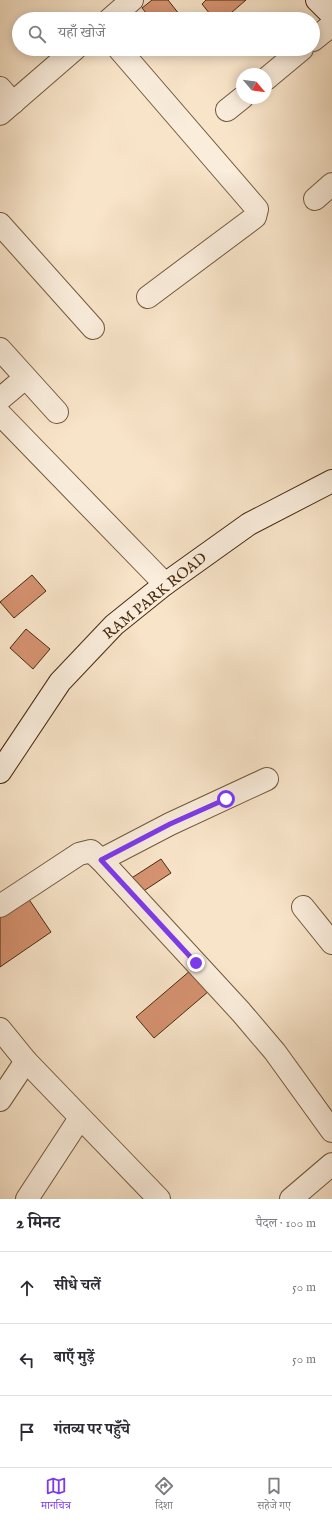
<!DOCTYPE html>
<html lang="hi">
<meta charset="utf-8">
<style>
body{margin:0;font-family:"IM FELL English","Noto Serif Devanagari",serif;background:#f2f2f3;color:#2b2b33}
.compass{position:absolute;left:236px;top:68px;width:36px;height:36px;border-radius:50%;background:#fff;box-shadow:0 2px 10px #0003;rotate:119deg}
.stop{position:absolute;width:12px;height:12px;margin:-9px;border:3px solid #7c3aed;border-radius:50%;background:#fff}
.stop.end{background:#7c3aed;border-color:#fff;box-shadow:0 1px 4px #0008}
.list{margin:0;padding:0;list-style:none}
h2{display:flex;justify-content:space-between;align-items:center;height:52px;margin:0;padding:0 16px;font-size:17px}
h2 small{font-size:13px;font-weight:400;color:#7c7c81}
.list li{display:grid;grid-template-columns:26px 1fr auto;gap:12px;align-items:center;box-sizing:border-box;height:72px;padding:0 16px;border-top:1px solid #e1e1e2}
.list b{display:block;font-size:15px;white-space:nowrap}
.list em{font-size:13px;font-style:normal;color:#7c7c81}
.icon{flex:none;width:22px;height:22px;fill:none;stroke:currentColor;stroke-width:2;stroke-linecap:round;stroke-linejoin:round}
.map{position:relative;flex:none;width:332px;height:1199px;overflow:hidden}
.search{position:absolute;background:#fff;box-shadow:0 2px 10px #0003;left:12px;right:12px;top:12px;height:44px;display:flex;align-items:center;gap:10px;box-sizing:border-box;padding:0 14px;border-radius:22px;color:#7c7c81;font-size:15px}
.sheet{height:268px;background:#fff}
nav{display:flex;justify-content:space-around;align-items:center;box-sizing:border-box;height:56px;border-top:1px solid #e1e1e2;background:#fff;font-size:11px;color:#7c7c81}
nav a{display:grid;justify-items:center;gap:2px}
nav .on{color:#7c3aed}
.map>svg:first-child{display:block}
</style>
<div class="map">
<svg width="332" height="1199" viewBox="0 0 332 1199">
<rect width="100%" height="100%" fill="#f8e4c9"/>
<filter id="stains"><feTurbulence type="fractalNoise" baseFrequency=".005" numOctaves="4"/><feColorMatrix values="0 0 0 0 .2 0 0 0 0 .09 0 0 0 0 .02 0 0 0 .5 -.17"/></filter>
<radialGradient id="worn" r=".72"><stop offset=".6" stop-color="#630" stop-opacity="0"/><stop offset="1" stop-color="#630" stop-opacity=".3"/></radialGradient>
<g fill="#d59270" stroke="#472b0e">
<polygon points="152,0 168,0 183,19 151,19 142,8"/>
<polygon points="206,0 246,0 224,19 214,19 202,4"/>
<polygon points="32,575 46,591 14,618 0,602"/>
<polygon points="26,629 50,649 33,669 10,648"/>
<polygon points="161,859 171,873 139,894 130,879"/>
<polygon points="26,895 51,932 0,967 0,914"/>
<polygon points="191,970 209,991 154,1038 136,1017"/>
</g>
<g fill="none" stroke-linecap="round" stroke-linejoin="round">
<g stroke="#73593d" stroke-width="24">
<g id="street">
<polyline points="110,19 132,0"/>
<polyline points="313,40 332,25"/>
<polyline points="119,49 257,209 255,217 148,297"/>
<polyline points="266,79 302,49"/>
<polyline points="0,88 13,103"/>
<polyline points="227,110 242,98"/>
<polyline points="0,114 75,49"/>
<polyline points="315,199 332,184"/>
<polyline points="0,224 93,328"/>
<polyline points="0,349 57,412"/>
<polyline points="0,399 25,378"/>
<polyline points="0,414 165,584"/>
<polyline points="101,860 241,1012 275,1052 332,1131"/>
<polyline points="0,906 79,854 91,851 101,860 170,824 267,779"/>
<polyline points="303,907 332,943"/>
<polyline points="0,1029 26,1061 159,1199"/>
<polyline points="0,1100 26,1061"/>
<polyline points="27,1199 80,1118"/>
<polyline points="291,1199 332,1164"/>
</g>
</g>
<g stroke="#472b0e" stroke-width="24">
<g id="secondary">
<polyline points="317,0 332,15"/>
<polyline points="0,772 60,682 114,625 165,584 249,524 332,481"/>
</g>
</g>
<use href="#street" stroke="#faeddc" stroke-width="22"/>
<use href="#secondary" stroke="#faeddc" stroke-width="22"/>
</g>
<g fill="none" stroke-linecap="round" stroke-linejoin="round">
<polyline stroke="#7c3aed" stroke-width="5" points="196,963 101,860 170,824 226,799"/>
</g>
<g text-anchor="middle" dominant-baseline="central" stroke-width="3.5" stroke-linejoin="round" paint-order="stroke">
<g font-size="15" fill="#472b0e" stroke="#faeddc">
<text transform="translate(155 596) rotate(-39)">RAM PARK ROAD</text>
</g>
</g>
<rect width="100%" height="100%" filter="url(#stains)"/>
<rect width="100%" height="100%" fill="url(#worn)"/>
</svg>
<svg class="compass" viewBox="-18 -18 36 36"><path d="M0-13l5 13h-10z" fill="#e53935"/><path d="M0 13l5-13h-10z" fill="#7c7c81"/></svg>
<div class="stop" style="left:226px;top:799px"></div>
<div class="stop end" style="left:196px;top:963px"></div>
<div class="search"><svg class="icon" aria-label="search" viewBox="0 0 24 24"><circle cx="10" cy="10" r="6"/><path d="M15 15l6 6"/></svg>यहाँ खोजें</div>
</div>
<section class="sheet">
<h2>2 मिनट<small>पैदल · 100 m</small></h2>
<ul class="list">
<li><svg class="icon" aria-label="ahead" viewBox="0 0 24 24"><path d="M12 20V5M6 11l6-6 6 6"/></svg><div><b>सीधे चलें</b></div><em>50 m</em></li>
<li><svg class="icon" aria-label="left" viewBox="0 0 24 24"><path d="M17 20v-9H6M10 6l-5 5 5 5"/></svg><div><b>बाएँ मुड़ें</b></div><em>50 m</em></li>
<li><svg class="icon" aria-label="arrive" viewBox="0 0 24 24"><path d="M6 21V4h12l-3 4 3 4H6"/></svg><div><b>गंतव्य पर पहुँचे</b></div></li>
</ul>
</section>
<nav>
<a class="on"><svg class="icon" aria-label="map" viewBox="0 0 24 24"><path d="M3 6l6-2 6 2 6-2v14l-6 2-6-2-6 2zM9 4v14M15 6v14"/></svg>मानचित्र</a>
<a><svg class="icon" aria-label="directions" viewBox="0 0 24 24"><path d="M12 3l9 9-9 9-9-9zM9 14v-3h6M13 9l2 2-2 2"/></svg>दिशा</a>
<a><svg class="icon" aria-label="saved" viewBox="0 0 24 24"><path d="M7 4h10v16l-5-4-5 4z"/></svg>सहेजे गए</a>
</nav>
